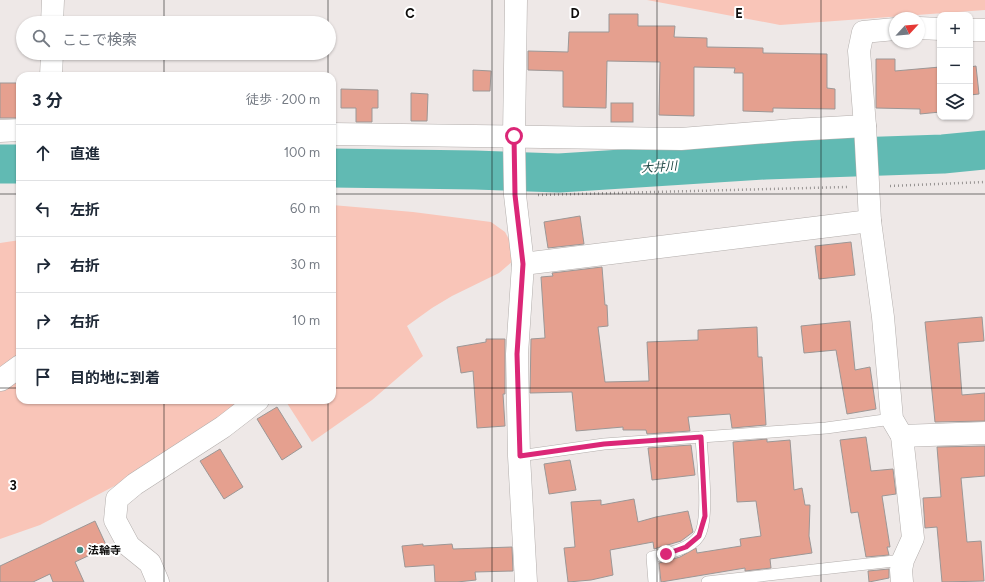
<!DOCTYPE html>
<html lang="ja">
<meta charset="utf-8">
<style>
body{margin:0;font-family:Figtree,"Noto Sans JP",sans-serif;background:#f6f6f7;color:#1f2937}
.controls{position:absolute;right:12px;top:12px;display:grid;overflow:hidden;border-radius:8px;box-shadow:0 1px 3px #0004}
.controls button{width:36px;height:36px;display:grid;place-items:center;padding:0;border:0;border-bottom:1px solid #e0e1e3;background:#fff;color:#1f2937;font:20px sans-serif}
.compass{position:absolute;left:889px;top:12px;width:36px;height:36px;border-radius:50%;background:#fff;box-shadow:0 1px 3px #0004;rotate:64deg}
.stop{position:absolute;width:12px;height:12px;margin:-9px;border:3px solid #db2777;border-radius:50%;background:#fff}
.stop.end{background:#db2777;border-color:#fff;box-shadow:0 1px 4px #0008}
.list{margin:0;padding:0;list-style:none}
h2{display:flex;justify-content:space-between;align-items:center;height:52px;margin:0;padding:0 16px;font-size:17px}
h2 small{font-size:13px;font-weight:400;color:#747a83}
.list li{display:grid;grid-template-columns:26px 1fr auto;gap:12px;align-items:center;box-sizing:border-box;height:56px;padding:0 16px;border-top:1px solid #e0e1e3}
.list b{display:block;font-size:15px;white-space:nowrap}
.list em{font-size:13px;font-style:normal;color:#747a83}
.icon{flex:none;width:22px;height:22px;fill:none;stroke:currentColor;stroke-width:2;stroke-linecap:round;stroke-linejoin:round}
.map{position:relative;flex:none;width:985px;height:582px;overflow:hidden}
.search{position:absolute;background:#fff;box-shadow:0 1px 3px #0004;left:16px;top:16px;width:320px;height:44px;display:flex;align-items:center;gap:10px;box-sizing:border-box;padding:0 14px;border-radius:22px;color:#747a83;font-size:15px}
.panel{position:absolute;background:#fff;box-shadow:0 1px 3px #0004;left:16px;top:72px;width:320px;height:332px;border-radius:12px}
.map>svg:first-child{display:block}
</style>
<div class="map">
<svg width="985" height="582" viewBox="0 0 985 582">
<rect width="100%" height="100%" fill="#eee8e7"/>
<g fill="#f9c5b8">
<polygon points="647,0 985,0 985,10 780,25"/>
<polygon points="332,205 413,212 491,222 505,232 512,245 515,259 499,273 452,296 432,308 407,326 423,356 372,400 312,442 285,400 332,400"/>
<polygon points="20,240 20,400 248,400 145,470 40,525 0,539 0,243"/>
</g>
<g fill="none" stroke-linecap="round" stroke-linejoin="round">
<g stroke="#61bab3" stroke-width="39">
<polyline points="0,164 20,164"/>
<polyline points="332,168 475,170 559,173 765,160 943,154 985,150"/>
</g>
</g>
<g fill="#e5a08f" stroke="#9c9796">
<polygon points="609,14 638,14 638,26 675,26 674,37 707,38 707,47 763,48 763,53 827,54 827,88 835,89 835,109 773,108 773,112 743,111 743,73 734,73 735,68 694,67 694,116 659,115 660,62 607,61 606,108 563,107 563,71 528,70 528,51 568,52 569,32 609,32"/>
<polygon points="876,59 895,59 895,71 940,67 940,112 920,114 920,109 876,108"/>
<polygon points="976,66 979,94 970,95 970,67"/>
<polygon points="473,70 491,71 490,91 473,91"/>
<polygon points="0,83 20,83 20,116 18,118 0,118"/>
<polygon points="341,89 378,90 378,108 372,108 372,122 356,122 356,108 341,108"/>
<polygon points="411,93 428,94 427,121 411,121"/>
<rect x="611" y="103" width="22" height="19"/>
<polygon points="580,216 584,244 548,248 544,222"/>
<polygon points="851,242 855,275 819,279 815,246"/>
<polygon points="602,267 605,305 607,305 608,326 598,327 605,382 649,381 647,342 698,340 698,330 757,327 758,357 762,357 766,425 732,428 730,414 688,417 690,431 647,434 646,430 623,430 623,427 576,431 572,392 530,393 531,339 545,338 541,277 553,276 552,273"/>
<polygon points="982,317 984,341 958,343 962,395 985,393 985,421 935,422 925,322"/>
<polygon points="850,321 855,370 870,367 876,409 847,414 836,350 804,353 801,326"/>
<polygon points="486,339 505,339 505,394 503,394 505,426 477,428 473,371 461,373 457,347 486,342"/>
<polygon points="277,407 302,447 282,460 257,419"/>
<polygon points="866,437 871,471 893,469 896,494 882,496 890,547 887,547 889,555 866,557 858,512 851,513 840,440"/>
<polygon points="767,439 767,442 790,440 794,490 802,488 805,505 810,505 809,536 812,553 770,559 771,568 745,571 745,568 661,582 659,563 680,557 696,548 697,553 741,546 740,539 761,536 756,501 737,502 733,442"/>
<polygon points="691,445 695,475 652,480 648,448"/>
<polygon points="985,446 985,476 961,478 967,542 981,541 984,581 942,582 937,527 925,528 923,498 941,497 937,447"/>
<polygon points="220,449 243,487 224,499 200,461"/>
<polygon points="570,460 576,490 549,494 544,464"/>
<polygon points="634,499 638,522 656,517 688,511 693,532 681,541 654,549 653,542 610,550 613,575 591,580 568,582 564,548 575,547 571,502 601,500 601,505"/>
<polygon points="95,521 107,547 75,562 84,582 53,582 50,574 33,582 0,582 0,566"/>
<polygon points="423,544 423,546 452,544 453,549 512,547 513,571 475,572 476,580 457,582 435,582 434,565 405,567 402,546"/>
<polygon points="889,569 889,578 869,582 868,571"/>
</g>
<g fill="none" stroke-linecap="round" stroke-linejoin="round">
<g stroke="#b3aeac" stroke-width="12">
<g id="lane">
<polyline points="519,456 604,444 826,428 892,419"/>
<path d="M654,582L652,557C666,554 691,549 699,536C710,520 702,458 701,437"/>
<polyline points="707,582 903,560"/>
</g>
</g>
<g stroke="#b3aeac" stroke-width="23">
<g id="street">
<polyline points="516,0 514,136 515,195 523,264 517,354 519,456 526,582"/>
<polyline points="52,23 53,0"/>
<polyline points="919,28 940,29"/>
<polyline points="895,29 863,32 859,51 865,126 870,221 883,317 892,419 902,436 913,538 903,560 901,570 902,582"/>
<polyline points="970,30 985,30"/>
<polyline points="51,76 52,53"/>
<polyline points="0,131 20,130"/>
<polyline points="332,134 681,139 793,130 865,126"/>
<polyline points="523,264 870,221"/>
<polyline points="1,380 20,366"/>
<polyline points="902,436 985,433"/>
<polyline points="158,582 150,563 129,546 115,520 117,499 135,484 223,427 258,400"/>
</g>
</g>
<g stroke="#969291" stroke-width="2.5" stroke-dasharray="1 3" stroke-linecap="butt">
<polyline points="890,186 985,182"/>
<polyline points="538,195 847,187"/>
</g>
<use href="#lane" stroke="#fff" stroke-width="11"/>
<use href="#street" stroke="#fff" stroke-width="22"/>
</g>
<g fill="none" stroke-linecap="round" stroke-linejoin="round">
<polyline stroke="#db2777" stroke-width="5" points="514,136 515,195 523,264 517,354 520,456 604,444 701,437 705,516 699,536 686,547 666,554"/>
</g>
<path fill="none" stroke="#0d0c0b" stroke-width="1" stroke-opacity="0.55" d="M164,0V23M328,0V23M492,0V582M657,0V582M821,0V582M164,53V76M328,53V76M0,194H20M332,194H985M0,388H20M332,388H985M164,400V582M328,400V582"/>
<circle fill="#438a84" stroke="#fff" stroke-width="1.5" cx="80" cy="550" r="4"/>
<g text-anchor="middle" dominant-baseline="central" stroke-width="4" stroke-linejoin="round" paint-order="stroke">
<g font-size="11" font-weight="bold" fill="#0d0c0b" stroke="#fff" text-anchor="start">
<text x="88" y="550">法輪寺</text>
</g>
<g font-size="12" font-style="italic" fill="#1e4744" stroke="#fff">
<text transform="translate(659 167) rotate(-4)">大井川</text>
</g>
</g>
<g font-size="13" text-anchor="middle" font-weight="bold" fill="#0d0c0b" stroke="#fff" stroke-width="4" stroke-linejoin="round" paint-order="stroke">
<text x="410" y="18">C</text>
<text x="575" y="18">D</text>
<text x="739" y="18">E</text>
<text x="13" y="490">3</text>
</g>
</svg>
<div class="controls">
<button>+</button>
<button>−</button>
<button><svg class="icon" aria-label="layers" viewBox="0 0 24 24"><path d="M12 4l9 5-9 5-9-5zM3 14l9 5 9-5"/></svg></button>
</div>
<svg class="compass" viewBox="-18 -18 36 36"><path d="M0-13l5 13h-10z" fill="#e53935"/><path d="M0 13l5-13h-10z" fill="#747a83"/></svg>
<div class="stop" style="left:514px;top:136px"></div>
<div class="stop end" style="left:666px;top:554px"></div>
<div class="search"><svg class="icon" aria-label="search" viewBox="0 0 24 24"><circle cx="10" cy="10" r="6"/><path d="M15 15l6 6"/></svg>ここで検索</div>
<section class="panel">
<h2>3 分<small>徒歩 · 200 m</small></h2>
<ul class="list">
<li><svg class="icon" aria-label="ahead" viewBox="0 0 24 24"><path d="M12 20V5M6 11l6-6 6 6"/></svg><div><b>直進</b></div><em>100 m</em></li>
<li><svg class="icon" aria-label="left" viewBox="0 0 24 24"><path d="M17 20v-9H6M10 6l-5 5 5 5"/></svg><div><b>左折</b></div><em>60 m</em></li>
<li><svg class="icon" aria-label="right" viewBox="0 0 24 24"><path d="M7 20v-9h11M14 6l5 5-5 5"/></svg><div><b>右折</b></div><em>30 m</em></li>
<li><svg class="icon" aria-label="right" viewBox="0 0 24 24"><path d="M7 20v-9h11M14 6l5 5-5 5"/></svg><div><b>右折</b></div><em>10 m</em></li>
<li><svg class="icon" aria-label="arrive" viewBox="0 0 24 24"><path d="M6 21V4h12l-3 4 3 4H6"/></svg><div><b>目的地に到着</b></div></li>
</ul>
</section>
</div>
